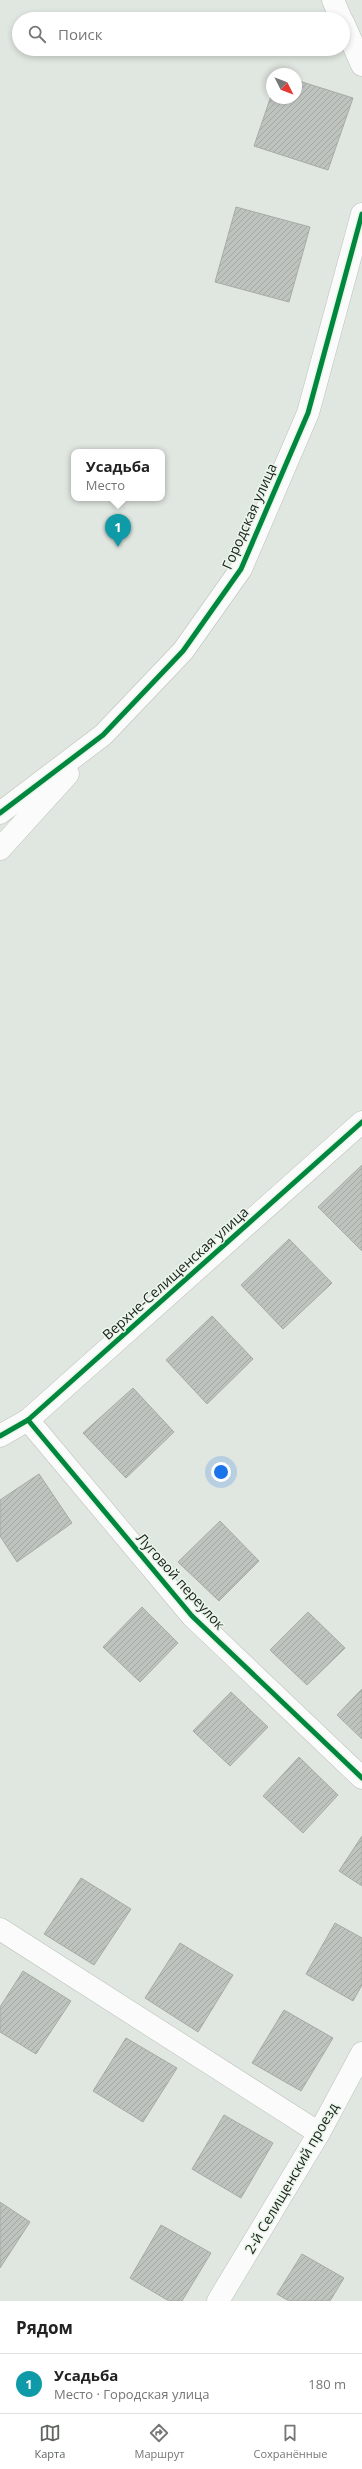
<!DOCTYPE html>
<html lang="ru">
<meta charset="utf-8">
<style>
body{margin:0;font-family:"Open Sans",sans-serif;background:#f2f2f2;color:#222}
.compass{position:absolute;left:266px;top:68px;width:36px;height:36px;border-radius:50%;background:#fff;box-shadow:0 2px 6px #0003;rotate:132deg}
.you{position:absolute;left:221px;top:1472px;width:14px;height:14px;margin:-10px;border:3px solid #fff;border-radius:50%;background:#1a73e8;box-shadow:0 0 0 6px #1a73e833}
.badge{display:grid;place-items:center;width:26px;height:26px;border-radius:50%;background:#606560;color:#fff;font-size:13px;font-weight:700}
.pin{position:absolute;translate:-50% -33px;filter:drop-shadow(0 1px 2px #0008)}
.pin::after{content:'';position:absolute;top:21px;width:14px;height:12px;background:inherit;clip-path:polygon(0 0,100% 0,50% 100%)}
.popup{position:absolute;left:71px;top:449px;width:94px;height:52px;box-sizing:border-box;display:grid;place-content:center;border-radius:8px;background:#fff;filter:drop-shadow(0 1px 3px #0005);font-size:13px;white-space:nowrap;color:#767676}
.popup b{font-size:15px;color:#222}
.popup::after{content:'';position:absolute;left:50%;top:100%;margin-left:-8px;border:8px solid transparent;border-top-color:#fff}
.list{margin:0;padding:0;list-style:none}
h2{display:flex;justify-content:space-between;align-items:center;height:52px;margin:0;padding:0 16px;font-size:17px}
h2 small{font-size:13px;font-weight:400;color:#767676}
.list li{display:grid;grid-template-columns:26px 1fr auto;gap:12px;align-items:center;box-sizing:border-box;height:60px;padding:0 16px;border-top:1px solid #e0e0e0}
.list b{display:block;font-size:15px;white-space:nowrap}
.list p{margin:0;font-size:13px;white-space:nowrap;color:#767676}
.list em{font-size:13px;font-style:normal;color:#767676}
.icon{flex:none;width:22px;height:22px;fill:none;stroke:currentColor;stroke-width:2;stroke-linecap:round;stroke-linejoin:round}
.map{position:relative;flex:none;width:362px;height:2301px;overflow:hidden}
.search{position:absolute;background:#fff;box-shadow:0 2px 6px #0003;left:12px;right:12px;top:12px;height:44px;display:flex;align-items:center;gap:10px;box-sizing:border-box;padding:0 14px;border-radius:22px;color:#767676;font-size:15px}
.sheet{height:112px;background:#fff}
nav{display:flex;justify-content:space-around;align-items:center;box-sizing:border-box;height:56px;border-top:1px solid #e0e0e0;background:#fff;font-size:11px;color:#767676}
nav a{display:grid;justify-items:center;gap:2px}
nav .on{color:#606560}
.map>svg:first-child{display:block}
</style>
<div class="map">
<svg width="362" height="2301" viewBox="0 0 362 2301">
<defs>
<pattern id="building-hatch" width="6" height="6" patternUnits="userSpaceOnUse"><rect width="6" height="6" fill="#bec3be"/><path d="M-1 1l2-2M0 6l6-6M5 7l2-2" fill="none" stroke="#a3a7a3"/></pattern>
</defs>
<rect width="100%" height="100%" fill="#e0e6e0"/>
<g fill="url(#building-hatch)" stroke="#a7aca7">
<polygon points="296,80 353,98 328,170 254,146 272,93 272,98 296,98"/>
<polygon points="236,207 310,227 289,302 215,282"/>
<polygon points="362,1165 362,1251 318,1207"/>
<polygon points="289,1239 332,1283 283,1329 241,1285"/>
<polygon points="212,1316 253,1359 207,1404 166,1360"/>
<polygon points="133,1388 174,1432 126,1478 83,1433"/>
<polygon points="39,1474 72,1523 17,1562 0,1536 0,1500"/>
<polygon points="220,1521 259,1561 219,1601 178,1562"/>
<polygon points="142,1607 178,1643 140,1682 103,1647"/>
<polygon points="308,1612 345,1648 307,1685 270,1650"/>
<polygon points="362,1689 362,1739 337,1715"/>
<polygon points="231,1692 268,1727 230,1766 193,1731"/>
<polygon points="299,1757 338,1795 303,1833 263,1796"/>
<polygon points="362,1836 362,1886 339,1871"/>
<polygon points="81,1878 131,1909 94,1965 44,1934"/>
<polygon points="335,1923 362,1938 362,1985 353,2001 306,1974"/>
<polygon points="180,1943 233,1975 198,2032 145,1998"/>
<polygon points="23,1971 71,2001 36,2054 0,2032 0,2007"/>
<polygon points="284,2010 333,2038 301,2091 252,2063"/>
<polygon points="126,2038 177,2068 143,2122 93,2091"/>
<polygon points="224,2115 273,2143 241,2198 192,2169"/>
<polygon points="0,2202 30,2222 0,2268"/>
<polygon points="161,2225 211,2253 182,2301 169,2301 130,2278"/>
<polygon points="302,2254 344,2278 330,2301 289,2301 277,2294"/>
</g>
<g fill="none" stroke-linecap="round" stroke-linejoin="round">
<g stroke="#bcc1bc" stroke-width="23">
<g id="minor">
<polyline points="333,0 341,19"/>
<polyline points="343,22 362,65"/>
<polyline points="0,813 103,735 183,651 241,569 308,413 362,214"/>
<polyline points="0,849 68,774"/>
<polyline points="28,1420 192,1616 362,1778"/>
<polyline points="0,1436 28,1420 362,1122"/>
<polyline points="0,1929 319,2133"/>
<polyline points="218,2301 319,2133 362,2053"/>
</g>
</g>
<use href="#minor" stroke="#fafbfa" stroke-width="22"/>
<g stroke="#eaf6ea" stroke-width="8">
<g id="cycleway">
<polyline points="0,813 103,735 183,651 241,569 308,413 362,214"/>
<polyline points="28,1420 192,1616 362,1778"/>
<polyline points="0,1436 28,1420 362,1122"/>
</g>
</g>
<use href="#cycleway" stroke="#00873e" stroke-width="5"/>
</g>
<g text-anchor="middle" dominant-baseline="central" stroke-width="3" stroke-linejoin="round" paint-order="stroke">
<g font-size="14" fill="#1b1f1b" stroke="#eaf6ea">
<text transform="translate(249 516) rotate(-66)">Городская улица</text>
<text transform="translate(175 1273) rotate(-42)">Верхне-Селищенская улица</text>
<text transform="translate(181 1581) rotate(48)">Луговой переулок</text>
<text transform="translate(291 2178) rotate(-60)">2-й Селищенский проезд</text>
</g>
</g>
</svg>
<svg class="compass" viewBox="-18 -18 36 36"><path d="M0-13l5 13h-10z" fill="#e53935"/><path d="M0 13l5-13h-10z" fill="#767676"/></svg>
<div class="you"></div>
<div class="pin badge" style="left:118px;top:547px;background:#0f9aa8">1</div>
<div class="popup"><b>Усадьба</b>Место</div>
<div class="search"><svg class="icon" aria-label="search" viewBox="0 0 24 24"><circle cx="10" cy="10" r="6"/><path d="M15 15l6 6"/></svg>Поиск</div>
</div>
<section class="sheet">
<h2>Рядом<small></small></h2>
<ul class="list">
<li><span class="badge" style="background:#0f9aa8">1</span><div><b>Усадьба</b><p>Место · Городская улица</p></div><em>180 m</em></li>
</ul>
</section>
<nav>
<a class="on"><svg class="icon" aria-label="map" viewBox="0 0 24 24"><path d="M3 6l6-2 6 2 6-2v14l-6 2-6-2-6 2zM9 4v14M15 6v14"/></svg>Карта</a>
<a><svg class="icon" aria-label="directions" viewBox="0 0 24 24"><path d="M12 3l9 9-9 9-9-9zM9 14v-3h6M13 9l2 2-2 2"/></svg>Маршрут</a>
<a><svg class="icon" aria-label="saved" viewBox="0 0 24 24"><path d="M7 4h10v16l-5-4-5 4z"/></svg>Сохранённые</a>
</nav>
